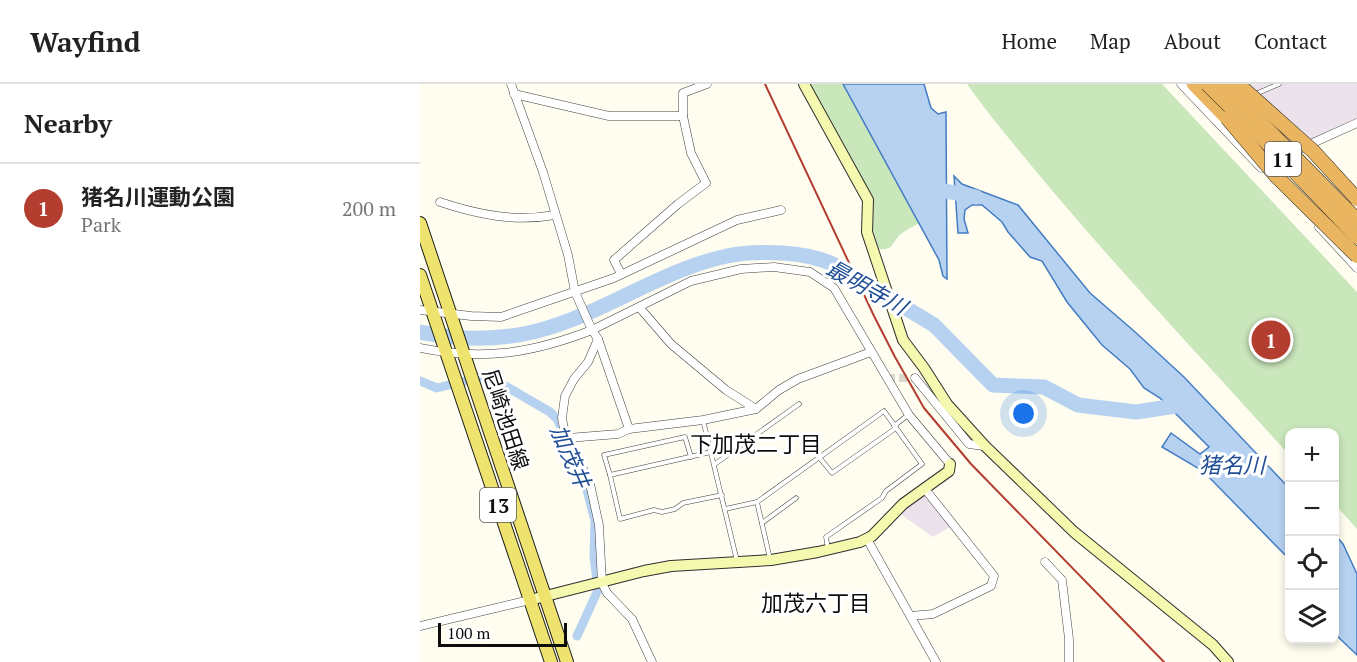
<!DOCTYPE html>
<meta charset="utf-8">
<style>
body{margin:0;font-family:"PT Serif","Noto Sans JP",serif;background:#f2f2f2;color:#222}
.controls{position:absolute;right:18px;bottom:18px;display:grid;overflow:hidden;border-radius:12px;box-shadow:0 3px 9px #0003}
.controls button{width:54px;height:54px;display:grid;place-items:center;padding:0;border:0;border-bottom:2px solid #e0e0e0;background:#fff;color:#222;font:30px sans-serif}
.scale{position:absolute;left:18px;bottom:15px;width:129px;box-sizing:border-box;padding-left:6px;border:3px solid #0d0d0d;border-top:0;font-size:16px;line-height:21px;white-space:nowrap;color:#0d0d0d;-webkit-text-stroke:4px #fff;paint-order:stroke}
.you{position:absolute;left:604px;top:330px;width:21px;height:21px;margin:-15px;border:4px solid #fff;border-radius:50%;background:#1a73e8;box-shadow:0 0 0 9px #1a73e833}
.badge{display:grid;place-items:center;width:39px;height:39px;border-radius:50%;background:#b33e30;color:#fff;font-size:20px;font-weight:700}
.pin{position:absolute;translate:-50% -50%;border:3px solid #fff;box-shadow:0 2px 6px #0006}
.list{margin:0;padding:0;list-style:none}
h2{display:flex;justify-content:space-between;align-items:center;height:78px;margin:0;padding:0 24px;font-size:26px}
h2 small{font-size:20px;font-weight:400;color:#767676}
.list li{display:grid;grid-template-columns:39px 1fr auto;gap:18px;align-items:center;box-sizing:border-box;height:90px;padding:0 24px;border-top:2px solid #e0e0e0}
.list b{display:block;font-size:22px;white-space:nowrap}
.list p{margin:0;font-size:20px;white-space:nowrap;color:#767676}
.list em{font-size:20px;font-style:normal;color:#767676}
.icon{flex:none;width:33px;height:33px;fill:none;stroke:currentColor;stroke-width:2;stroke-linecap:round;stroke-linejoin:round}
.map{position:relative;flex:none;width:937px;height:578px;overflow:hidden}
header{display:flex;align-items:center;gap:36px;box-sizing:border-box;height:84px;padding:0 30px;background:#fff;border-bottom:2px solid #e0e0e0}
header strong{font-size:28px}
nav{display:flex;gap:33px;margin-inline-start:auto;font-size:21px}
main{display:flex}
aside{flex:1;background:#fff}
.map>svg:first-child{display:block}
</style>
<header>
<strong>Wayfind</strong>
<nav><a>Home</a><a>Map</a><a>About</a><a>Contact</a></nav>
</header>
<main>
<aside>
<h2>Nearby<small></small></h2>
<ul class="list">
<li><span class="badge">1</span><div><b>猪名川運動公園</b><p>Park</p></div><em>200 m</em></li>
</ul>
</aside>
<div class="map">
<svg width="937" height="578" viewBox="0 0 937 578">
<rect width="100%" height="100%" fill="#fefdef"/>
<g fill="#ebe2eb">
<polygon points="806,0 937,0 937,35 859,69"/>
<polygon points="506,410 530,443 513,453 479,429"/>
</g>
<g fill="#cae6bb">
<path d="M389,0H423L499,139C493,143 483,147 478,153C471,161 473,166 459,165L453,145V117Z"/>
<path d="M547,0H742L937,208V445L915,420L914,348H870L869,371C784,276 696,184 615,86C592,58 568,30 547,0Z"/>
</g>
<g fill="#b7d2f1" stroke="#447cc3" stroke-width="1.5">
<polygon points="423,0 504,0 511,24 518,30 526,28 527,195 523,192 519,176"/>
<polygon points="534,92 542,100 598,121 670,209 714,247 764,293 869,404 869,475 783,387 742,363 751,349 780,370 789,363 740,314 724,304 710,285 682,261 647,218 622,177 610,173 588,148 582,138 562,121 552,121 545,126 544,135 548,149 538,149"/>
<polygon points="915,451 923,460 937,490 937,571 915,550"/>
</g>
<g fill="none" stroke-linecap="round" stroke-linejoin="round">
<g stroke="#b7d2f1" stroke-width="9">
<polyline points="0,297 17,304 65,292 70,293 130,328 137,335 144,349"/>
<polyline points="157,552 178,506 174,472 175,437 166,402 159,384"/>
</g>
<g stroke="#b7d2f1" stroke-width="15">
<polyline points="515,95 520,106 556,113"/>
<path d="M0,248C39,256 78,257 117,247C183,230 241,186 307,172C325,168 344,168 362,169C380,170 398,173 415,181L514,241L573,301L624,303L658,321L716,328L769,320"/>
</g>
<polyline stroke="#dad9cd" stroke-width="8" stroke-dasharray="8 4" stroke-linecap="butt" points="467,294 495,294"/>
<g stroke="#404040" stroke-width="5">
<g id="lane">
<polyline points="833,11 859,0"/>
<polyline points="283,336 317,477"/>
<polyline points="474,342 488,331"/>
<polyline points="291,368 190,391 200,435 234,426 242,428 255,425 263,419 302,411"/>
<polyline points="399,373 412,389 476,344"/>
<polyline points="295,380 379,320"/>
<polyline points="190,391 184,371 265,353 271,373"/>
<polyline points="337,418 350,475"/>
<polyline points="305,425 337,418 464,327 502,380 466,407 462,414 406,453 408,465"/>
<polyline points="342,439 376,414"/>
</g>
</g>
<g stroke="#404040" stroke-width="9">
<g id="street">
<polyline points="761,0 841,84"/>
<polyline points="94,10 189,32 263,32"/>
<polyline points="844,81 937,39"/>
<path d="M20,118C59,131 95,138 135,131"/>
<polyline points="899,143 937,184"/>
<polyline points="201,190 194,176 258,120 286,99 271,69 263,32 263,9 287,0"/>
<polyline points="219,223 251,260 306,306 336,325"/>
<polyline points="0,226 51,232 81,233 194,194 317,136 361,126"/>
<polyline points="178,255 168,278 154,295 145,312 142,334 144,345 170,400 179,441 182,499 187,509 212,535 232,578"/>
<path d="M0,264C63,277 113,269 172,246L155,208L148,171L123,88L91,0"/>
<polyline points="451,268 378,295 359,306 336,325 283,336 209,345 178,255 172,246 271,197 321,185 354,183 390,188 414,204 489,331 530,380"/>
<polyline points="495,294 549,360 564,362"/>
<polyline points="148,354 198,350 209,345"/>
<polyline points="447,455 516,578"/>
<polyline points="625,478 642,496 649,555 649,578"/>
<polyline points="491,532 513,530 571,502 574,492 505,405"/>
<polyline points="0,542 110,516"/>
</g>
</g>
<g stroke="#2f2f2f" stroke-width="12">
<g id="secondary">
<polyline points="384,0 448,116 447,148 483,256 504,284 527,320 565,362 654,448 793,561 808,578"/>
<polyline points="110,516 224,487 251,482 351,476 398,468 440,458 452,452 483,420 529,387 530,380"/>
</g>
</g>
<g stroke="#1e1e1e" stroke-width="14">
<g id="primary">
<polyline points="0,139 147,578"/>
<polyline points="0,191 131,578"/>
</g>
</g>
<g stroke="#1e1e1e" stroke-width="15">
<polyline id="highway" points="774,0 807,34"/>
</g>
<use href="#lane" stroke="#fff" stroke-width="4"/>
<use href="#street" stroke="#fff" stroke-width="8"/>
<use href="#secondary" stroke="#f5f9af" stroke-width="10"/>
<use href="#primary" stroke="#eee36e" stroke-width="12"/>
<use href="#highway" stroke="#e9b561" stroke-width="14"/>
<polyline stroke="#b33e30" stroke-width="2" points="345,0 454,232 475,273 504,324 551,380 744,578"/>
<g stroke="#1e1e1e" stroke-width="15" stroke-linecap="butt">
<g id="highway-bridge">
<polyline points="787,0 850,62 937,153"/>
<polyline points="803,0 937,136"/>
<polyline points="818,0 893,67 937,115"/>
<polyline points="807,34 856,92 937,172"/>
</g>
</g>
<use href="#highway-bridge" stroke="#e9b561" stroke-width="14"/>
</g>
<g text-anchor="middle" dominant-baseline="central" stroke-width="6" stroke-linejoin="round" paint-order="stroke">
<g fill="#fff" stroke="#565656" stroke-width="1.5">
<rect x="845" y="58" width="36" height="34" rx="4.5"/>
<rect x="60" y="404" width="36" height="34" rx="4.5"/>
</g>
<g font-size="20" font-weight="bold" fill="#0d0d0d">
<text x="863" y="75">11</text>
<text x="78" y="421">13</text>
</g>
<g font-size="21" fill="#0d0d0d" stroke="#fff">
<text transform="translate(86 335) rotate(72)">尼崎池田線</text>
</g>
<g font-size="22" font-style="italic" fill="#204f96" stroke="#fff">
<text transform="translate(447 203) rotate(29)">最明寺川</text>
<text transform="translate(151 372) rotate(66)">加茂井</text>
<text x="812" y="380">猪名川</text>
</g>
<g font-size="22" fill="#0d0d0d" stroke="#fff">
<text x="336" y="359">下加茂二丁目</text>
<text x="396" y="518">加茂六丁目</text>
</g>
</g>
</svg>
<div class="controls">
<button>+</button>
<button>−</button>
<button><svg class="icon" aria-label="locate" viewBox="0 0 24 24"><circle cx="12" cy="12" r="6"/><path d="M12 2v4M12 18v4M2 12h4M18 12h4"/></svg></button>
<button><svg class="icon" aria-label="layers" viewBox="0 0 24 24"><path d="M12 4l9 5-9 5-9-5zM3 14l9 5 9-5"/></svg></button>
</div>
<div class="scale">100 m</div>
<div class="you"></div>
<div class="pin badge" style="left:851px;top:256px">1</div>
</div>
</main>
